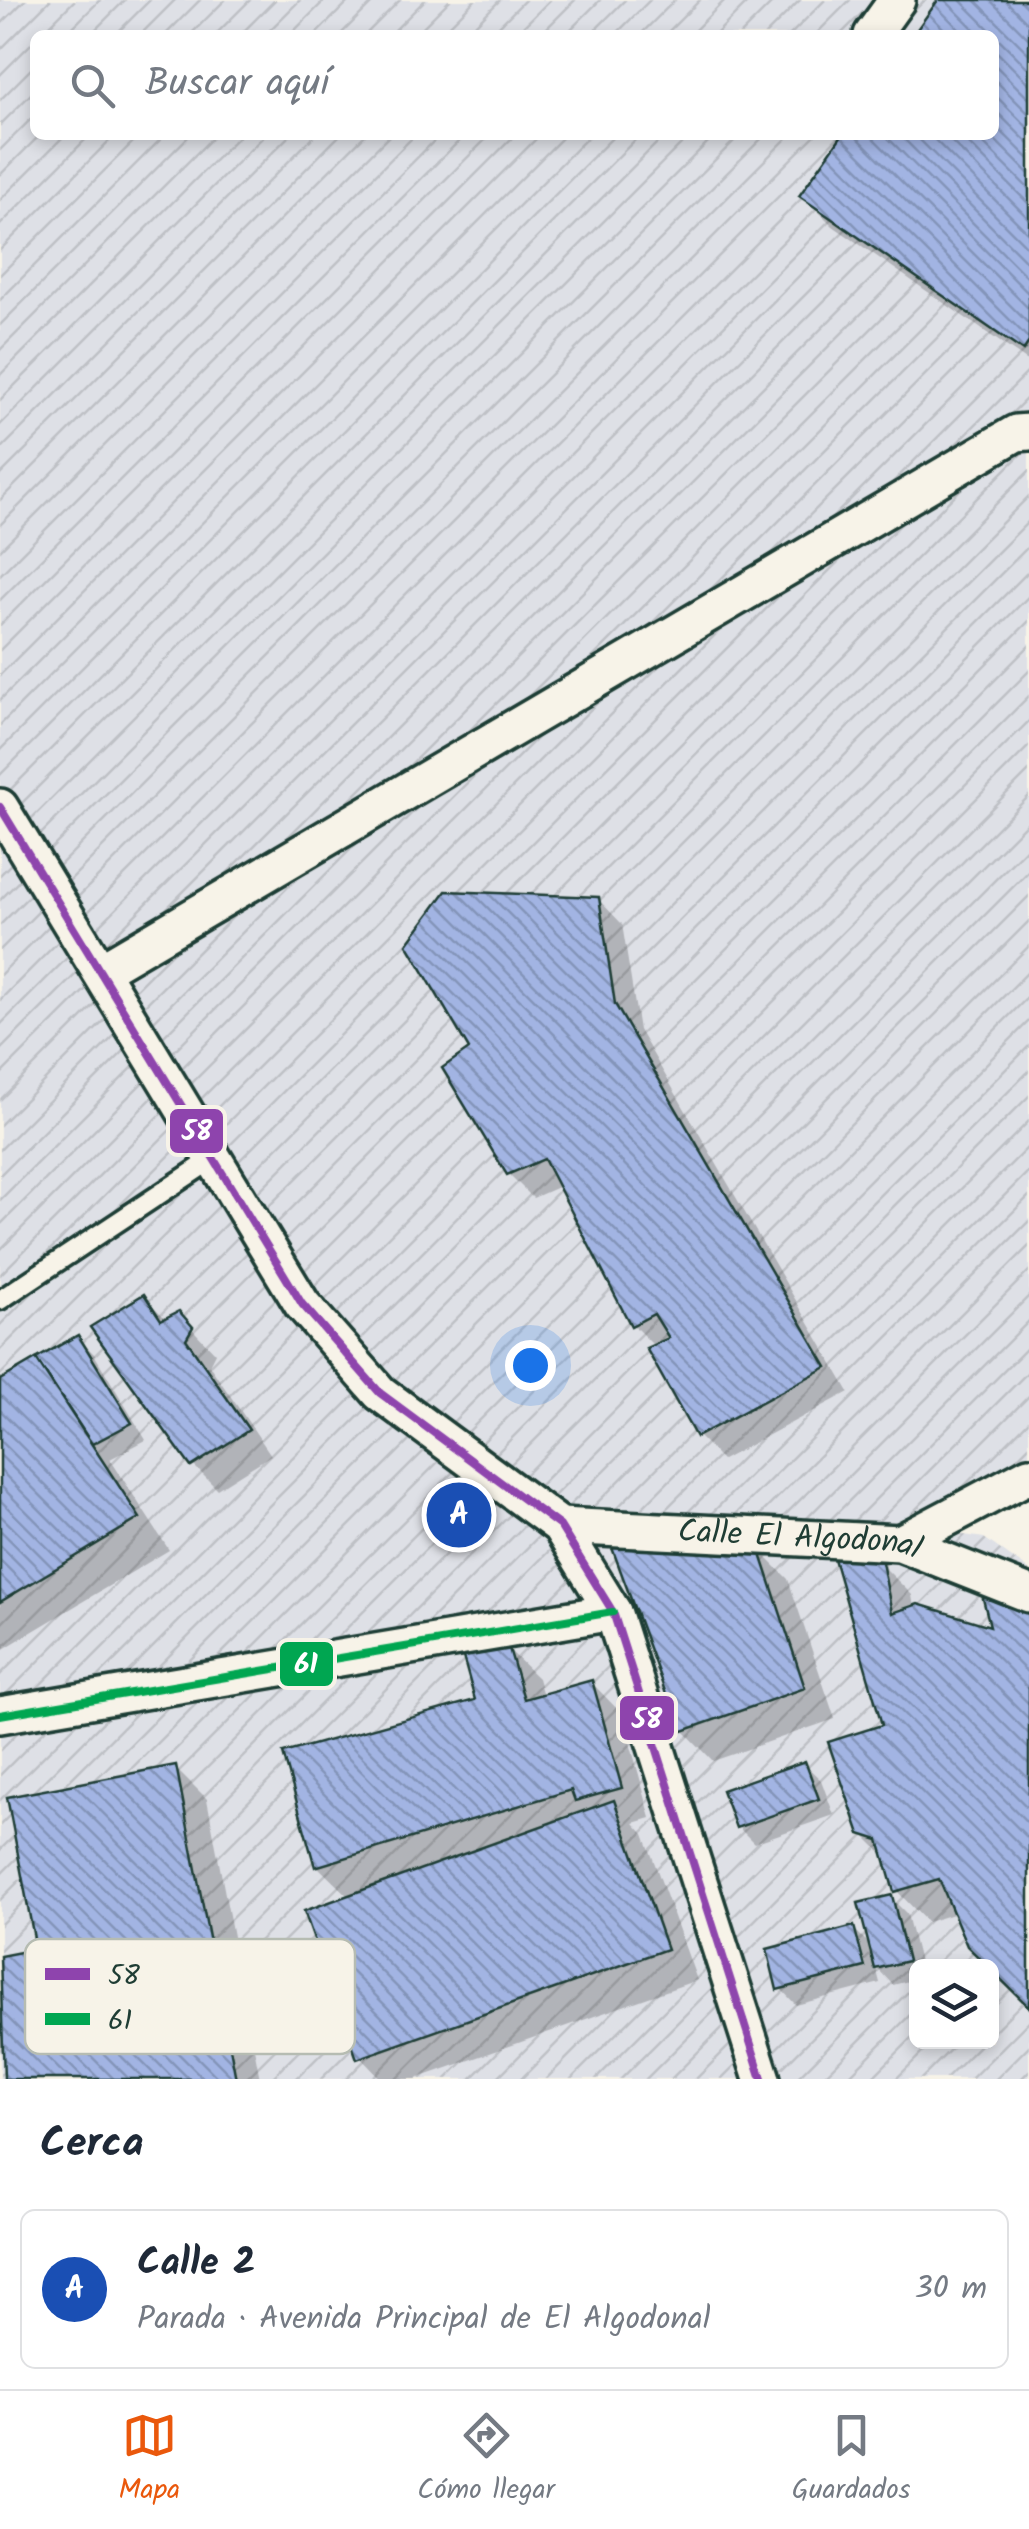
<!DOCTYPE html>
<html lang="es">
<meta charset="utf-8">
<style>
body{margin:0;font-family:Kalam,sans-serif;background:#f6f6f7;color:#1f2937}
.controls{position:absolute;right:30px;bottom:30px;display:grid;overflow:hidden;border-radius:15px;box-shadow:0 5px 15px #0003}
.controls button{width:90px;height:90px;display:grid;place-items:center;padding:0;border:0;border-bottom:2px solid #e0e1e3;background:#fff;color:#1f2937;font:50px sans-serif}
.you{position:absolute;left:530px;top:1365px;width:35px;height:35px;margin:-25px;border:8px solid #fff;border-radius:50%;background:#1a73e8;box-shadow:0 0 0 15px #1a73e833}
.badge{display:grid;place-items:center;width:65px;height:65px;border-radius:50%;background:#ea580c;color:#fff;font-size:32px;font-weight:700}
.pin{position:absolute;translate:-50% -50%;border:5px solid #fff;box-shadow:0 2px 10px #0006}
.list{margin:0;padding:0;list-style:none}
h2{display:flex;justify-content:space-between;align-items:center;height:130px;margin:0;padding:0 40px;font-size:42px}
h2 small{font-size:32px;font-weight:400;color:#747a83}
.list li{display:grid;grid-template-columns:65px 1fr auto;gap:30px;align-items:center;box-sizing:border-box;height:160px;margin:0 20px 20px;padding:0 20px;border:2px solid #e0e1e3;border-radius:15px}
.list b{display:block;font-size:38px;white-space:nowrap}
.list p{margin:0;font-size:32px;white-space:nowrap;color:#747a83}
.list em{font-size:32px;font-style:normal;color:#747a83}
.icon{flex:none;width:55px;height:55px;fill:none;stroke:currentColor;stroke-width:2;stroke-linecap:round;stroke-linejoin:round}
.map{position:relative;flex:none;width:1029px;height:2079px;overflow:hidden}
.search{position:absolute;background:#fff;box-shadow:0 5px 15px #0003;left:30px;right:30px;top:30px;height:110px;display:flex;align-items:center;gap:25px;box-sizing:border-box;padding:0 35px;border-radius:15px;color:#747a83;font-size:38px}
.sheet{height:310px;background:#fff}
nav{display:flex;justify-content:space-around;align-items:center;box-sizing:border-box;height:140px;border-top:2px solid #e0e1e3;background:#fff;font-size:28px;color:#747a83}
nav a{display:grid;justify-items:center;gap:5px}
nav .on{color:#ea580c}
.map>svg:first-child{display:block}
</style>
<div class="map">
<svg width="1029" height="2079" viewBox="0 0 1029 2079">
<defs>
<pattern id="industrial-furrows" width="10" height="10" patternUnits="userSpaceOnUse" patternTransform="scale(2.5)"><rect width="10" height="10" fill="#dee0e6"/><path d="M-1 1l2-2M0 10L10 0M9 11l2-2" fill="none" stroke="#bec1c6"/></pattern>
<pattern id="building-back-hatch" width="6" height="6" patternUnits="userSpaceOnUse" patternTransform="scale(2.5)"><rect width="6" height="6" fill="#a2b4e3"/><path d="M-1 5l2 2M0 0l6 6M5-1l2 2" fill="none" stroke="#8394b9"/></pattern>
</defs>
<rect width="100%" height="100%" fill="#f7f3e8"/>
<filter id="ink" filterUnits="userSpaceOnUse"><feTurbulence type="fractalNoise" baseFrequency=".01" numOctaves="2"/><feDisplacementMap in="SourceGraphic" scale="20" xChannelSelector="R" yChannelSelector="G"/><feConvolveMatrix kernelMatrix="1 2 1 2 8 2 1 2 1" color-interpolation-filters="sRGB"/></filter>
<g filter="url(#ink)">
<path fill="url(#industrial-furrows)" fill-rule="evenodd" d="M0,0H1029V1458L899,1525L984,1538L1029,1570V2079H0ZM35,35H994V135H35ZM916,1966H992V2042H916Z"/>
<g fill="#0003">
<polygon points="941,0 1029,0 1029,362 833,226 802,195 845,135 994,135 994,35 916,35"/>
<polygon points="598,899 622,924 639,1030 849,1392 722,1460 698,1436 655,1347 633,1325 560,1186 533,1198 509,1174 472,1049"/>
<polygon points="144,1297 167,1320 178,1314 215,1353 209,1365 271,1455 217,1489 193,1465"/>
<polygon points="78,1338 94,1354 146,1440 110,1459 169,1550 0,1651 0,1383"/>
<polygon points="757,1548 788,1579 835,1719 713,1761 683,1730"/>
<polygon points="881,1564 912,1595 914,1608 994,1629 1029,1612 1029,2004 956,1913 927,1922 897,1891 887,1858 862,1833 885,1727"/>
<polygon points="507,1648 538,1678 543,1696 592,1683 622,1714 651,1818 634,1823 644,1834 697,1980 416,2079 381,2079 360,2057 349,1897 317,1866 478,1702"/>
<polygon points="804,1764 821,1780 834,1815 754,1843 738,1827"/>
<polygon points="176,1768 207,1799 260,2079 7,2079 0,2044 0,1958 39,1951"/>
<polygon points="891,1898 907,1914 920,1966 916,1966 916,1979 893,1985 876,1967 880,1983 796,2005 780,1988 853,1928 872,1947"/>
</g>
<g fill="url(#building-back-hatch)" stroke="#1f3d34" stroke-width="2.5">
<polygon points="938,0 1029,0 1029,342 1023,351 799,196 842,135 994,135 994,35 913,35"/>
<polygon points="446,891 599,897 615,1004 827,1367 696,1437 646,1348 669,1338 654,1314 631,1326 544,1159 507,1175 442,1068 469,1049 407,944"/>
<polygon points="144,1294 161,1320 179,1311 193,1327 186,1339 249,1430 191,1467 90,1327"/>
<polygon points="78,1335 132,1423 92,1444 36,1359"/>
<polygon points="36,1359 140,1518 0,1602 0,1380"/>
<polygon points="611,1545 758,1545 805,1688 680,1732"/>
<polygon points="833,1555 882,1562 892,1613 918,1604 990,1626 980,1587 1029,1610 1029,2007 967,1946 939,1879 894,1892 879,1840 860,1834 828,1742 882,1725"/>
<polygon points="508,1645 524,1699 592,1680 622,1788 575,1801 571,1790 315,1867 283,1753 475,1700 463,1657"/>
<polygon points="805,1761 819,1799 736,1828 722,1790"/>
<polygon points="176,1765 236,2079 4,2079 0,1956 36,1949 7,1797"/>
<polygon points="614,1800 667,1949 357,2059 304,1911"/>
<polygon points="892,1895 908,1961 875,1969 858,1903"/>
<polygon points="854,1926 865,1967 777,1990 767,1949"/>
</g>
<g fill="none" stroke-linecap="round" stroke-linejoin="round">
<g stroke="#1f3d34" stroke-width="25">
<polyline id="lane" points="0,1300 214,1158"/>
</g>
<g stroke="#1f3d34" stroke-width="42">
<g id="street">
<polyline points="872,35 897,0"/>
<polyline points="0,807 302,1304 380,1393 560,1526 613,1612 762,2079"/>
<polyline points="102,970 1016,433 1029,432"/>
<path id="s1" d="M560,1526L900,1543L1029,1594"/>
<polyline points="900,1543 1029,1475"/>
<polyline points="0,1715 613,1612"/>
</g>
</g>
<use href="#lane" stroke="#f7f3e8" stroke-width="18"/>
<use href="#street" stroke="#f7f3e8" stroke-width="35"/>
<g stroke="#f7f3e8" stroke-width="15">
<polyline id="bus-1" points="0,807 302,1304 380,1393 560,1526 613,1612 762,2079"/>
</g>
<g stroke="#f7f3e8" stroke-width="15">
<polyline id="bus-2" points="0,1715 613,1612"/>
</g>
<use href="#bus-1" stroke="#8e44ad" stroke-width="8"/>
<use href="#bus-2" stroke="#00a651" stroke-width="8"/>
</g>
</g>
<g text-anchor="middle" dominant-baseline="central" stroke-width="10" stroke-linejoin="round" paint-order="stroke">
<g font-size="32" fill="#1f3d34" stroke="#f7f3e8">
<text stroke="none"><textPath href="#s1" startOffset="240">Calle El Algodonal</textPath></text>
</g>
</g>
<rect x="25" y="1939" width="330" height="115" rx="15" fill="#f7f3e8" stroke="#b6bcb2" stroke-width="2.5"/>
<rect x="45" y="1968" width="45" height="12" fill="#8e44ad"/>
<rect x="45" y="2013" width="45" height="12" fill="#00a651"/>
<g font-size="28" fill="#1f3d34">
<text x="108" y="1984">58</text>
<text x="108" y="2029">61</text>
</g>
<g stroke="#f7f3e8" stroke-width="4">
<rect x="168" y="1107" width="57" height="48" rx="10" fill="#8e44ad"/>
<rect x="278" y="1640" width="57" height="48" rx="10" fill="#00a651"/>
<rect x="618" y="1694" width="58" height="48" rx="10" fill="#8e44ad"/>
</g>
<g font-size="28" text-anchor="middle" font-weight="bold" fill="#fff">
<text x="197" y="1140">58</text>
<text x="306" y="1673">61</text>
<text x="647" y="1728">58</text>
</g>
</svg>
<div class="controls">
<button><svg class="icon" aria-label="layers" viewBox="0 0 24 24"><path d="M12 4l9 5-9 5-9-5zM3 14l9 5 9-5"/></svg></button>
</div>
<div class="you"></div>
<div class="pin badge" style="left:459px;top:1515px;background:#1a4fb4">A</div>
<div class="search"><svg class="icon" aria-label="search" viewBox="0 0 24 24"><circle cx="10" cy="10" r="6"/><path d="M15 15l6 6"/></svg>Buscar aquí</div>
</div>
<section class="sheet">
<h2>Cerca<small></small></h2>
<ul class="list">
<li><span class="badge" style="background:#1a4fb4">A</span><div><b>Calle 2</b><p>Parada · Avenida Principal de El Algodonal</p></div><em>30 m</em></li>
</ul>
</section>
<nav>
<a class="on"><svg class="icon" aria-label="map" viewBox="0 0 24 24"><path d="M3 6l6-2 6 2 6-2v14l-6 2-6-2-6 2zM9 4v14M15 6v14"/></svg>Mapa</a>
<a><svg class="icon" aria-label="directions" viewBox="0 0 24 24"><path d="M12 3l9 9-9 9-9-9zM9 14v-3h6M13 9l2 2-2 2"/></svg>Cómo llegar</a>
<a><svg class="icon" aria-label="saved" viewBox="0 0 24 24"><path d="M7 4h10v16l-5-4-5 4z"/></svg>Guardados</a>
</nav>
